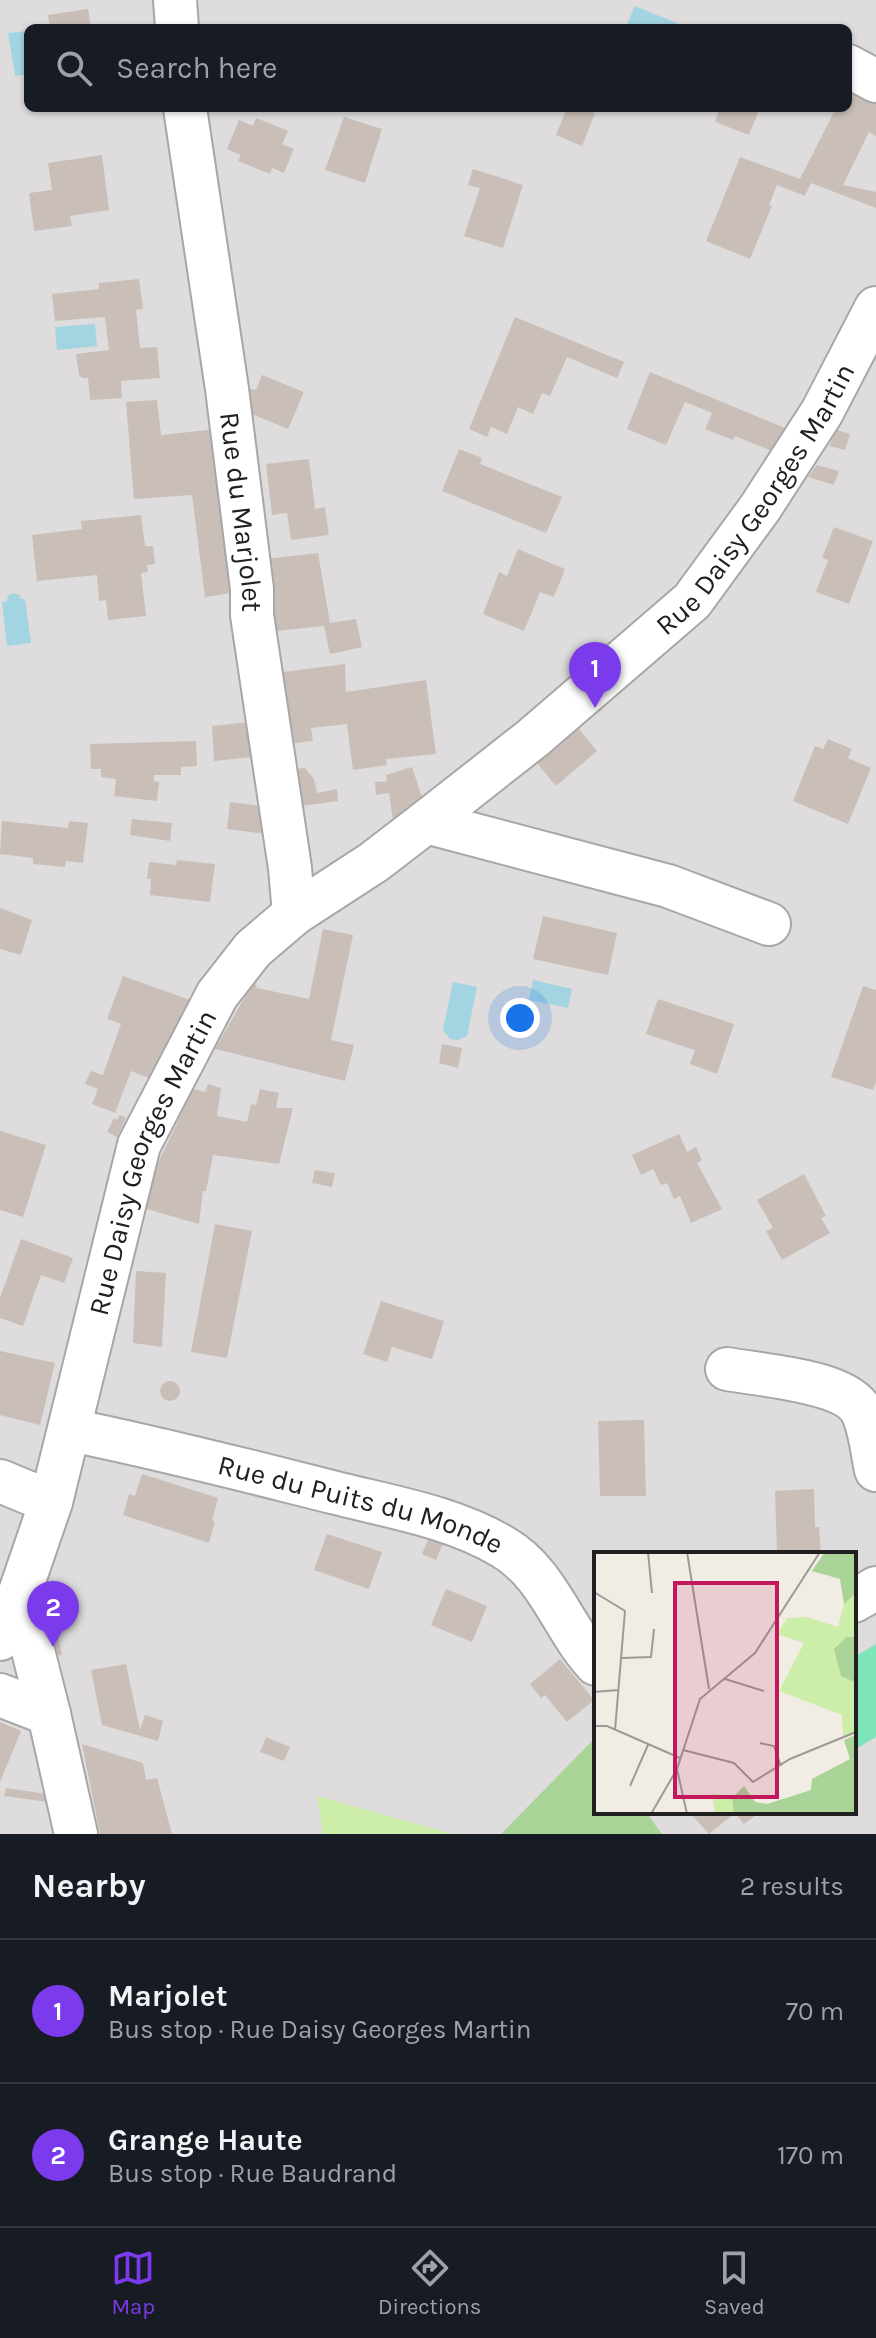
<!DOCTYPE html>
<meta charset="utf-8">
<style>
body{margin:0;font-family:Karla,sans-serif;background:#242831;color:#f1f3f6}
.you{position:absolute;left:520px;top:1018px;width:28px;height:28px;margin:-20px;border:6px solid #fff;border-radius:50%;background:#1a73e8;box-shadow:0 0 0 12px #1a73e833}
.badge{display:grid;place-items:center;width:52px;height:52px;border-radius:50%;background:#7c3aed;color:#fff;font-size:26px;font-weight:700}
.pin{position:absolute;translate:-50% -66px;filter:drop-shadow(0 2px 4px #0008)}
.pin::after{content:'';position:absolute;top:42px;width:28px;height:24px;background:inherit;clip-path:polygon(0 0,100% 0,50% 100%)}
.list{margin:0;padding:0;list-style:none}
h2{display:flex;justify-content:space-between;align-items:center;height:104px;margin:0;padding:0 32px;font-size:34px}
h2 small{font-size:26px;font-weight:400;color:#9ea1a6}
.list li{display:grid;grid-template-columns:52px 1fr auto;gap:24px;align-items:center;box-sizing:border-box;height:144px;padding:0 32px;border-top:2px solid #363941}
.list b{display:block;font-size:30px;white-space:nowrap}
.list p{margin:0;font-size:26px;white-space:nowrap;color:#9ea1a6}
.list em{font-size:26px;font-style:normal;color:#9ea1a6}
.icon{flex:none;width:44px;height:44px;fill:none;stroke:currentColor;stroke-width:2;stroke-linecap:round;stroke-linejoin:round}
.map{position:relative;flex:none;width:876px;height:1834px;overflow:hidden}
.search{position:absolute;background:#171b24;box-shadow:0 2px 6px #0004;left:24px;right:24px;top:24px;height:88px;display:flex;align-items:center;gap:20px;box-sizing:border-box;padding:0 28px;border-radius:12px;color:#9ea1a6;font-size:30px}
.sheet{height:392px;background:#171b24}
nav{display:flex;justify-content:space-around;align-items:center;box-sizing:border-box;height:112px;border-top:2px solid #363941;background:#171b24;font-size:22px;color:#9ea1a6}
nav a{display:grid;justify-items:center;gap:4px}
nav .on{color:#7c3aed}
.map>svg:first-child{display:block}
</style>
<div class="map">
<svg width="876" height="1834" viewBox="0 0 876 1834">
<rect width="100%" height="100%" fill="#f1ede5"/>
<path fill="#dedcdc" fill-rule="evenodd" d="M0,0H876V1834H662L646,1812H854V1554H596V1746L592,1741L501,1834H452L318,1797L323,1834H0ZM28,28H848V108H28Z"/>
<polygon fill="#cceea8" points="317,1796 452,1834 323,1834"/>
<polygon fill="#aad397" points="592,1741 596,1746 596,1812 646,1812 662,1834 501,1834"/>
<polygon fill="#7ee5bb" points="876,1644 876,1737 854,1750 854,1657"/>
<g fill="#a3d4e2">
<polygon points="635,6 679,24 678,28 638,28 627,24"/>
<polygon points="28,31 28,74 15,76 8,33"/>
<polygon points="95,324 97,346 57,350 55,327"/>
<polygon points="13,593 19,595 21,599 25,599 31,643 7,646 2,602 7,601 8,596"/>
<polygon points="533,980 572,989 568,1008 529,1000"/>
<polygon points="453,982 477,987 467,1036 458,1040 450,1039 443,1030"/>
</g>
<g fill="#c9bfb8">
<polygon points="88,9 91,28 50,28 48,15"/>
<polygon points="848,84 876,98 876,136 869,132 843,185 876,192 876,208 811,183 805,196 777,185 769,205 772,206 750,259 706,241 740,157 800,179 836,108 848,108"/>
<polygon points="567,108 580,108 595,113 582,146 556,135"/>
<polygon points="720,108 760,108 749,135 715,122"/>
<polygon points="344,117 382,129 365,183 325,170"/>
<polygon points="256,118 288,131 282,144 294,149 284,173 272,168 270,174 238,161 241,155 227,149 239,120 253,126"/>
<polygon points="102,155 109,210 70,216 72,226 34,231 29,193 52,190 48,163"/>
<polygon points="473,169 523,185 503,248 464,236 480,188 468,185"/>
<polygon points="139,279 143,309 136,310 140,348 157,347 160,378 121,381 122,398 90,400 88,378 82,378 79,375 76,354 109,350 105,317 55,321 52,294 99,289 99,283"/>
<polygon points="515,317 624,362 617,378 567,357 550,396 542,393 533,414 518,407 507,434 491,427 487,437 469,429"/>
<polygon points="650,372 787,429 772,451 735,436 733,440 705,429 712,413 685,402 666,445 627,429"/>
<polygon points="262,375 304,392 288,429 237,408 234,386 256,390"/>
<polygon points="157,400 161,435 217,429 238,592 205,597 192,495 134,499 126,402"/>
<polygon points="837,430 850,434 845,450 829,446"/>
<polygon points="459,449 482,458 480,464 562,497 546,533 442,491"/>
<polygon points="309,459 315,509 325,507 329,535 291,540 287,513 272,515 266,464"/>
<polygon points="817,465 839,471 834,485 808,477"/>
<polygon points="141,515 145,546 153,546 155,564 147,565 148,572 141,573 146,616 108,620 106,600 99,601 97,575 37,581 32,535 82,529 81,521"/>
<polygon points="834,527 873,541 849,604 816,592 828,560 822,558"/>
<polygon points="518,549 565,569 554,597 540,592 524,631 483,614 499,572 507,576"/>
<polygon points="318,553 330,623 356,619 362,647 330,654 324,626 266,632 255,560"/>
<polygon points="345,664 346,692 426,680 436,754 386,759 387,765 353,770 347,724 311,728 313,741 285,744 275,673"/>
<polygon points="250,722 253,757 214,761 212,726"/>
<polygon points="579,729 597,751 556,786 537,763"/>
<polygon points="828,739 852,749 848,758 871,768 848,824 793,801 815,746 823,749"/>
<polygon points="196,741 197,766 181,767 181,775 154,775 154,781 159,782 157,801 114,796 116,779 101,777 101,769 91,769 90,744"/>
<polygon points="412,767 422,797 393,821 389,793 376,795 375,782 387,781 386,775"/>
<polygon points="305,768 314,779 317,793 337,789 338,801 294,807 295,769"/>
<polygon points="230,802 261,806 265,834 227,829"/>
<polygon points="132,819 172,823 170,841 130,835"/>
<polygon points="2,821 68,828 69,821 88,823 83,863 66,861 65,867 33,864 33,858 0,854"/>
<polygon points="177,860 215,864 210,902 150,895 151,879 147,879 149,862 176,865"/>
<polygon points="0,908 32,920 21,955 0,949"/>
<polygon points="543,916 617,933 608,975 533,959"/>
<polygon points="323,929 353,935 331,1040 354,1045 345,1081 215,1049 254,981 257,988 309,999"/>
<polygon points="123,976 190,1000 149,1078 131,1071 115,1113 92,1104 98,1089 85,1084 91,1071 103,1075 121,1024 107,1019"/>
<polygon points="863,986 876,990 876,1082 873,1090 831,1077"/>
<polygon points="658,999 734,1024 717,1074 690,1064 695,1050 646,1034"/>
<polygon points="442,1044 462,1048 458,1068 439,1063"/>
<polygon points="208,1084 221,1088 217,1116 247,1122 251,1104 256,1105 260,1089 279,1093 276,1108 293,1108 279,1164 213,1155 206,1191 203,1191 199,1224 143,1208 151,1178 193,1089 205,1092"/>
<polygon points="120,1115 126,1118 117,1137 107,1132 114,1118 117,1120"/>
<polygon points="0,1131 46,1145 23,1217 0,1210"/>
<polygon points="679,1134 687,1152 696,1147 702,1160 697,1163 722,1209 691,1223 680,1196 674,1199 667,1183 661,1185 653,1169 641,1175 632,1155"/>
<polygon points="315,1170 335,1173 332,1187 312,1183"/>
<polygon points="804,1174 826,1216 821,1218 830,1233 782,1260 766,1231 773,1228 757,1200"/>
<polygon points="215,1224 252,1231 227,1358 191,1352"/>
<polygon points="21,1239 73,1258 64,1283 41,1275 23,1326 0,1318 0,1298"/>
<polygon points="136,1271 166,1273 162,1347 133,1343"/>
<polygon points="381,1301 444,1321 432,1359 392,1347 387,1362 363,1354"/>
<polygon points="0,1351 55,1363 40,1425 0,1415"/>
<circle cx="170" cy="1391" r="10"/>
<polygon points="644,1420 646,1496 600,1496 598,1421"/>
<polygon points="142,1474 218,1498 212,1520 215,1522 209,1543 123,1515 129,1494 135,1496"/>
<polygon points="814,1489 815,1527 819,1527 821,1554 777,1554 775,1491"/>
<polygon points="432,1531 446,1537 436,1560 422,1554"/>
<polygon points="327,1534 382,1552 369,1589 314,1570"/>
<polygon points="446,1589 487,1606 472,1642 431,1625"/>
<polygon points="58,1637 62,1655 54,1656 51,1639"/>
<polygon points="560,1659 594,1700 567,1722 545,1695 541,1698 530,1684"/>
<polygon points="126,1664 140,1730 145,1715 163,1721 158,1741 102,1725 91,1670"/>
<polygon points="0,1722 21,1731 0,1782"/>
<polygon points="266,1737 290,1747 284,1761 260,1752"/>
<polygon points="82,1744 143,1763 146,1780 157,1778 172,1834 100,1834"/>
<polygon points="6,1788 47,1794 48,1802 4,1796"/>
<polygon points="689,1812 760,1812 744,1824 735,1813 709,1834"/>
</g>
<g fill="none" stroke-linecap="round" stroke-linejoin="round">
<g stroke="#a7a7a7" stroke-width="46">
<g id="minor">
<polyline points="175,0 177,28"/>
<polyline points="848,66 876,81"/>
<path id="s1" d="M185,108L227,389L252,589V615L290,868L294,914"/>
<polyline points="426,822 668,886 769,924"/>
<path d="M727,1369C759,1375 844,1380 861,1410C870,1426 872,1452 876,1470"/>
<path id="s2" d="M70,1430C160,1448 248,1471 336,1493C391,1507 453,1517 503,1547C548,1573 562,1627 596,1664"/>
<polyline points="0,1481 51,1502"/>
<polyline points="19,1595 49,1714 76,1834"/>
<polyline points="854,1601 876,1588"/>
<path id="s3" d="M0,1639L19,1595L51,1502L139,1145L217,995L253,949L294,914L374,862L426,822L533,738L692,601L760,508L822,412L876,308"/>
<polyline points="0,1695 49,1714"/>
</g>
</g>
<use href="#minor" stroke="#fff" stroke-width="42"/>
</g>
<g text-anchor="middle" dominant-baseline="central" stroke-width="7" stroke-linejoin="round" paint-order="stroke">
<g font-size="28" fill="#202020" stroke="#fff">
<text stroke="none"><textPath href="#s3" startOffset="1422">Rue Daisy Georges Martin</textPath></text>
<text stroke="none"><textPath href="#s1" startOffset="408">Rue du Marjolet</textPath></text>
<text stroke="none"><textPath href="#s3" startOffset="502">Rue Daisy Georges Martin</textPath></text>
<text stroke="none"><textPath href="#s2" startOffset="300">Rue du Puits du Monde</textPath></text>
</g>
</g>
<g transform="translate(594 1552)">
<rect width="262" height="262" fill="#f1ede5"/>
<path d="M262,41V85H252L240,97L262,129V179L249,185L248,163L185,139L210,91L183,82L193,66L213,65L244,75L250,52ZM118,241L138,246L140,262H121Z" fill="#cceea8"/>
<path d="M231,0H262V41L250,52L246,27L218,19ZM252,85H262L261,130L247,124L240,97ZM262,183V262H140L138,246L150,234L161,250L173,252L217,238L218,227L256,207L250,188Z" fill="#aad397"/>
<path fill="none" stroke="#9d9b96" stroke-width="2" d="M54,0L58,41M93,0L115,137M0,40L31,59L21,178M28,106L57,105L60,77M131,127L170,139M0,140L24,138M0,174H13L86,206M166,191L180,194L187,214M89,198L140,211L159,230L196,207L262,180M83,217L93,262M36,234L54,193M57,262L83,217L106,147L161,101L226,0"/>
<path fill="#c2185b" fill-opacity="0.15" stroke="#c2185b" stroke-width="4" d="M81,31H183V245H81Z"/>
<rect width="262" height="262" fill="none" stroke="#202020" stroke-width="4"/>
</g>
</svg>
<div class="you"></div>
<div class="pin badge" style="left:595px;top:708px">1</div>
<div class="pin badge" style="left:53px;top:1647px">2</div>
<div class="search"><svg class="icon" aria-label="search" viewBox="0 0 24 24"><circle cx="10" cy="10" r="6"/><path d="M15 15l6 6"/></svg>Search here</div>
</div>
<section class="sheet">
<h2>Nearby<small>2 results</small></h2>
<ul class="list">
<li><span class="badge">1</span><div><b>Marjolet</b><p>Bus stop · Rue Daisy Georges Martin</p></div><em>70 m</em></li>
<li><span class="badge">2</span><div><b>Grange Haute</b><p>Bus stop · Rue Baudrand</p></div><em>170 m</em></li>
</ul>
</section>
<nav>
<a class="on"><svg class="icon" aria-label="map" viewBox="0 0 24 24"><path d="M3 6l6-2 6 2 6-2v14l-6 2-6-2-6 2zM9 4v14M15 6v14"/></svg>Map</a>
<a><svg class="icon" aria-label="directions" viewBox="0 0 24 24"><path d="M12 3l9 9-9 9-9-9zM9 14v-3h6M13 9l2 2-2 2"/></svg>Directions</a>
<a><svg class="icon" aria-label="saved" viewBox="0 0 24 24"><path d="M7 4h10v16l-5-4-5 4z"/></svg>Saved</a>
</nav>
